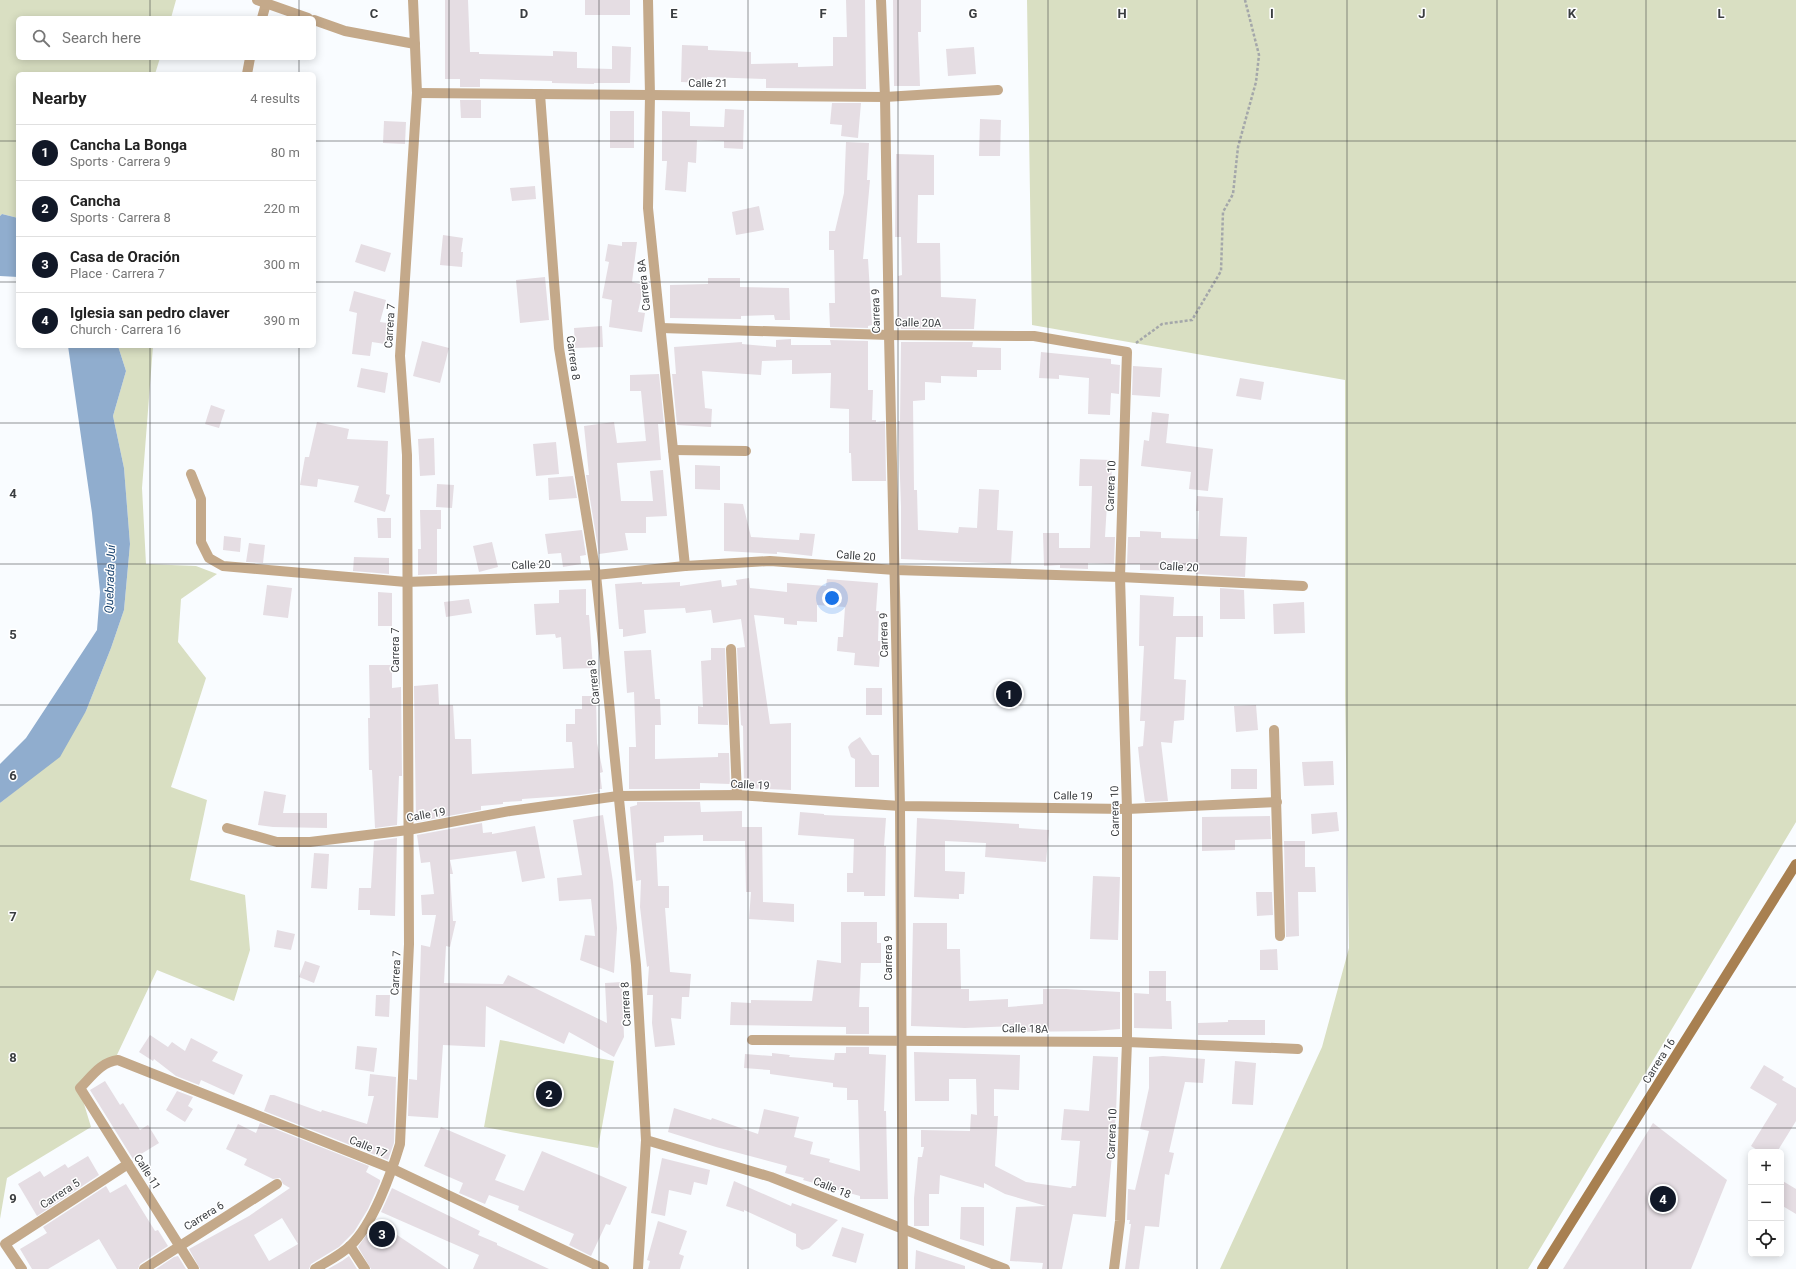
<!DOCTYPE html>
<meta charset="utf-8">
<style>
body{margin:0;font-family:Roboto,sans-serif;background:#f2f2f2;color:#222}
.controls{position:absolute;right:12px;bottom:12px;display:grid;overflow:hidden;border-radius:6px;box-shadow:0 2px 10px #0003}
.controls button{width:36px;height:36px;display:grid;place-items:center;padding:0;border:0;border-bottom:1px solid #e0e0e0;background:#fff;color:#222;font:20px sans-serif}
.you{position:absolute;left:832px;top:598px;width:14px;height:14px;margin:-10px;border:3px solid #fff;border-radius:50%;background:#1a73e8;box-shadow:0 0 0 6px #1a73e833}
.badge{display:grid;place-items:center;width:26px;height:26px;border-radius:50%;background:#111827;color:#fff;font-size:13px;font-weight:700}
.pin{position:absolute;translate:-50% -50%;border:2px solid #fff;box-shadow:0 1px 4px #0006}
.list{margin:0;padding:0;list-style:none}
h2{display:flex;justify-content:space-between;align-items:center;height:52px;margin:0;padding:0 16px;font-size:17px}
h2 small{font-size:13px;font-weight:400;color:#767676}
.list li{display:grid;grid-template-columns:26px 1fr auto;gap:12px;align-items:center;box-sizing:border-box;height:56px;padding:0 16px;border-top:1px solid #e0e0e0}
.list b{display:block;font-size:15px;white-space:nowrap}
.list p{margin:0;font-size:13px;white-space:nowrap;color:#767676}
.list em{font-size:13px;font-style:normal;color:#767676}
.icon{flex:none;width:22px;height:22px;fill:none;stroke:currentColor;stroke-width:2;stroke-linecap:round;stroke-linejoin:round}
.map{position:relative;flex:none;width:1796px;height:1269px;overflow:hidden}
.search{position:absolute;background:#fff;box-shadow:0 2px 10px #0003;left:16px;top:16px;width:300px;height:44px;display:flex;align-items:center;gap:10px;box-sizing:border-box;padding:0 14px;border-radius:6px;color:#767676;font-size:15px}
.panel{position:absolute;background:#fff;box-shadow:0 2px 10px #0003;left:16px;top:72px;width:300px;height:276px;border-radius:6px}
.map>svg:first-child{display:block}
</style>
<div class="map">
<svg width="1796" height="1269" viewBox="0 0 1796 1269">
<rect width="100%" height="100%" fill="#f9fcff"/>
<g fill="#d9dfc2">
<polygon points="0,0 176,0 171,18 18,18 18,58 160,58 155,74 18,74 18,218 2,214 0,216"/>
<polygon points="1027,0 1796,0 1796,822 1528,1269 1220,1269 1322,1047 1349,948 1345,695 1345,380 1032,325"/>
<polygon points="118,346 153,346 142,488 146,564 196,566 217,574 181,599 178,642 206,678 171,787 207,800 190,880 245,895 250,950 234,1001 157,970 116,1057 78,1084 91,1127 7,1178 0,1219 0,803 15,791 86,711 111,648 124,610 130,544 124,468 113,416 126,371"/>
<polygon points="500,1040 614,1061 598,1148 484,1127"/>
</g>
<g fill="#90adce">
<polygon points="2,214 18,218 18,277 0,276 0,216"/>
<polygon points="68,346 118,346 126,371 113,416 124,468 130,544 124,610 111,648 86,711 60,757 0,803 0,764 26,738 97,630 100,592 92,513"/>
</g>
<g fill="#e5dde3" fill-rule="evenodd">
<polygon points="445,0 468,0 470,52 479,52 479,54 553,56 553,51 577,52 577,68 612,69 612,46 631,47 630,83 594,83 594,84 552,83 552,81 480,79 480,87 460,87 460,79 445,79"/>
<rect x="585" y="0" width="45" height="15"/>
<polygon points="846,0 865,0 866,89 766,88 766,79 707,77 707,83 681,82 682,45 708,46 708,50 751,52 751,64 798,63 798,67 833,66 833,37 847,37"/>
<polygon points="893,0 921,0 921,32 918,32 920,86 894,86"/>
<polygon points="974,47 976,74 948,76 946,49"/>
<polygon points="460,100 481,100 481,118 461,118"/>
<polygon points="832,103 861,103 858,138 841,136 842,125 830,124"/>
<polygon points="725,109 744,110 743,149 724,148 724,141 697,140 696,163 688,162 686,192 665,190 667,161 662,161 662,111 690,112 690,126 724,127"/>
<rect x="610" y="111" width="24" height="37"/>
<polygon points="980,119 1001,120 1000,156 979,156"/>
<polygon points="384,121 406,122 405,144 383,143"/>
<polygon points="846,142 869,143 867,180 870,180 863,259 868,259 872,325 868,326 868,328 830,327 829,303 835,303 834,250 829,250 829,231 835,231 844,193"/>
<polygon points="896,154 934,155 934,195 918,195 917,243 940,243 941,297 976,299 974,329 901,329 901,325 898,325 898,276 902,275 901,237 895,237"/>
<polygon points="535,186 536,199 512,201 510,188"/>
<polygon points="759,206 764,230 736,235 732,212"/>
<polygon points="443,235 463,238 461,252 463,252 462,267 440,265"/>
<polygon points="622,242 637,242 632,282 644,285 638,312 645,313 642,332 609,327 612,300 602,298 609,262 605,261 608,244 622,246"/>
<polygon points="361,244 391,253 385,272 355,262"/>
<polygon points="545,277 549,320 520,323 516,280"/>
<polygon points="708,278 740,278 740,287 789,288 790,320 775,320 774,315 741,316 741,319 670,318 670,285 708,284"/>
<polygon points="354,291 386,300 380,322 387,323 385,344 372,342 370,356 352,354 357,313 349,311"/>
<polygon points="602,326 603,347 575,348 574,328"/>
<polygon points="791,339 791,345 831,345 830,340 868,341 868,390 873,390 872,420 876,420 876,422 885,421 886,481 852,481 851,453 849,453 849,409 830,408 831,373 792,374 792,360 762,361 761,375 702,371 705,408 712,409 711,427 677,425 672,374 676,374 674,347 742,342 742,344 776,347 776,340"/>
<polygon points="422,341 449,348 440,383 413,376"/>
<polygon points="901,342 973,342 972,347 1001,348 1001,370 977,370 977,377 941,376 941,383 925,382 925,400 913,401 914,490 917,490 918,530 958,533 959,527 977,528 979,489 999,490 997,530 1013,531 1011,564 901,559 901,507 898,421 900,421"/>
<polygon points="1041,352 1111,359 1111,364 1120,365 1119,394 1111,393 1110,415 1088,414 1089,378 1059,375 1059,379 1039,378"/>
<polygon points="1133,366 1162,368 1160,397 1132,395"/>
<polygon points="361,368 388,373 385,393 357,387"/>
<polygon points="659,374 664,424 658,424 661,460 617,463 621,501 653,501 650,471 663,470 667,516 646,517 646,533 625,533 628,550 599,554 586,475 589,475 584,426 614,422 617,443 646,441 641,391 630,391 630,375"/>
<polygon points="1240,378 1264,382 1261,400 1236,396"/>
<polygon points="211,405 225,410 219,428 205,424"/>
<polygon points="1152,412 1169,414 1166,443 1213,449 1208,491 1189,489 1191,472 1141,466 1144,440 1149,441"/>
<polygon points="317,422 349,429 347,439 388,441 386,494 390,495 385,512 354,502 359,486 318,479 317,487 300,485 305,457 309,457"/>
<polygon points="434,438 435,475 420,476 418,439"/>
<polygon points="556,442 559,474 536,476 533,444"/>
<polygon points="1080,459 1112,460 1111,487 1108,487 1105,537 1115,537 1114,564 1088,563 1088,569 1060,568 1060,565 1044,566 1043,533 1059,533 1059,548 1090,548 1092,486 1079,486"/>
<polygon points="695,465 720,466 720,490 695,489"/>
<polygon points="573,476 577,498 549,500 548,478"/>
<polygon points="437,484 454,485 452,508 436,507"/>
<polygon points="1197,496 1223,498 1220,536 1247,537 1245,577 1196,574 1196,571 1140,570 1140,564 1127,564 1128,537 1140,537 1140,531 1161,532 1161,538 1198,539 1199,511 1196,511"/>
<polygon points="724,503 743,504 751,537 799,540 800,533 815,534 812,556 777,552 777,554 724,551"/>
<polygon points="420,510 441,510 441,529 437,529 437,574 418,575 418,549 421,549"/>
<polygon points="377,518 391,518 391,538 378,538"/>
<polygon points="582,530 586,555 580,556 581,564 563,567 561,553 548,554 545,534"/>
<polygon points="224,536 241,538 240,552 223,550"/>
<polygon points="492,542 498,567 479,572 473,546"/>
<polygon points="249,543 265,545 263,563 246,562"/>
<polygon points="354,557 389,558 389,574 353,571"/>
<polygon points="749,578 750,588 787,592 787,583 826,586 827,579 878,583 876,611 879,611 878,641 881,641 879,667 854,665 855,653 837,651 838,637 843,637 845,607 817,605 817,622 797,621 797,625 784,624 784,618 754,615 770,724 791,723 791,790 744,788 743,726 741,725 737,648 745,647 741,619 713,623 711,610 686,613 685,608 644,610 646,633 623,637 623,629 619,629 615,584 642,582 642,584 680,582 680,586 721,580 722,587 737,585 736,580"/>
<polygon points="267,585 292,588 288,618 263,615"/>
<polygon points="1220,588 1244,590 1245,619 1220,619"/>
<polygon points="586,589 586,615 589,615 593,668 563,669 561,637 556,638 555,634 536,635 534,604 559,603 559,590"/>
<polygon points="378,592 392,593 392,626 378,626"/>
<polygon points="1140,595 1174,597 1173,616 1203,616 1203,637 1176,637 1174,679 1186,680 1184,720 1174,721 1172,743 1161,742 1168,801 1145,802 1140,766 1138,747 1143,746 1145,721 1140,721 1144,646 1139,646"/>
<polygon points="469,599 472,613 446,617 444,602"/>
<polygon points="1304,602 1305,633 1274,634 1273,604"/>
<polygon points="711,648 725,648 728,725 698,724 698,706 703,707 701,661 711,660"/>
<polygon points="651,650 655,699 660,699 661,725 655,725 655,759 718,757 718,753 729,753 730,784 700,783 700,789 629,789 629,747 636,747 634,692 627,693 624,651"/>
<polygon points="369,665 392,665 392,688 401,687 402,776 399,776 397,825 375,828 372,770 369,770 368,718 370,718"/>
<polygon points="438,684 439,705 453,705 455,739 471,739 472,774 574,768 572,742 566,742 566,724 575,724 575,709 582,709 582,696 596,696 597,743 603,772 600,773 602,789 599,789 600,792 580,795 522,799 522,801 503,802 503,804 481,806 481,810 416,822 414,686"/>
<rect x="866" y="688" width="16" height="27"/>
<polygon points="1256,705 1258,730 1236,732 1234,706"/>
<polygon points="860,737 872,755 879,755 879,787 855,787 855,759 851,757 848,747 851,743"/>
<polygon points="1333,761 1334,785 1304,786 1302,762"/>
<rect x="1231" y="769" width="26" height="20"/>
<polygon points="264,791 286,795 283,813 327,813 327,828 273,827 258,825"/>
<polygon points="637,802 700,802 701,812 742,811 742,827 762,827 763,902 794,904 794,922 749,919 751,892 746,892 745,841 703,841 703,835 664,836 664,842 656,843 658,886 669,886 669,908 665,908 670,972 691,974 689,997 682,997 681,1019 671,1018 675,1045 655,1047 652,1023 653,995 647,995 649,966 647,967 640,907 641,880 636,881 630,807 637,805"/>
<polygon points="800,812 824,814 824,815 886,818 884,846 886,846 885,896 864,896 864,892 847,892 847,873 853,873 854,839 798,835"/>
<polygon points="1337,812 1339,831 1312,834 1311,814"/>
<polygon points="603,815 613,882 617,928 614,973 580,960 585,935 595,936 591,899 559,901 557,878 582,875 573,820"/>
<polygon points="1270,816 1271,839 1235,840 1235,850 1202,851 1202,817"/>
<polygon points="917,818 1019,824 1019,828 1049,830 1046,862 985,857 986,843 945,841 945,871 965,872 964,894 959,894 959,899 914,897"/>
<polygon points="482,823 483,833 492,832 492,834 535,826 545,878 522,882 516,851 450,860 453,874 450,874 453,921 456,921 450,947 446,946 444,983 503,984 508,975 607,1023 605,983 622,982 624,1037 614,1057 569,1032 564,1044 486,1006 485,1047 443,1045 438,1118 408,1116 409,1079 417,1080 421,945 430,947 436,915 422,915 421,895 434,894 430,862 421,863 417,835"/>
<polygon points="397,838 395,916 370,915 370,910 358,910 359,888 371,888 374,841"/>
<polygon points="1284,841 1305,841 1305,867 1315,867 1316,892 1298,892 1299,936 1286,937"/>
<polygon points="314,853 329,854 327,889 311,888"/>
<polygon points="1093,876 1120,877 1118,940 1090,939"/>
<polygon points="1256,892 1272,892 1273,915 1257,916"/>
<polygon points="841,922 877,922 877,943 881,943 881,963 861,963 859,1007 869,1007 869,1034 846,1034 846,1027 730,1025 731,1002 751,1003 751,1000 812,1001 817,960 841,963"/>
<polygon points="913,923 947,923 947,949 960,949 961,989 969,989 969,1001 1008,999 1008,1007 1043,1004 1043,989 1066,989 1120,992 1120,1029 1095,1031 1016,1032 1016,1026 965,1028 911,1026"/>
<polygon points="277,930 295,934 291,950 274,947"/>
<polygon points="1277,949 1278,970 1260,970 1260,950"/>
<polygon points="305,961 320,966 314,983 299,977"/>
<polygon points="1149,971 1166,971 1166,1001 1171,1001 1172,1029 1134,1028 1134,993 1149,994"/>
<polygon points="376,995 390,995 389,1017 375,1016"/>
<polygon points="1228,1020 1265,1020 1265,1035 1198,1035 1198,1023 1228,1022"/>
<polygon points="150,1035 168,1047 172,1042 185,1051 191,1038 218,1052 212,1061 243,1075 234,1095 201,1080 199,1085 176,1076 154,1059 153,1061 139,1052"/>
<polygon points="357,1046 377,1048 374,1072 355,1069"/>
<polygon points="846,1047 869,1047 869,1054 886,1055 884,1111 886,1111 888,1199 860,1199 860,1196 803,1180 804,1178 785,1173 787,1166 716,1147 668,1132 674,1108 711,1120 712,1118 758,1134 764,1109 799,1117 794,1137 813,1142 810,1154 830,1159 829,1162 860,1171 858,1100 847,1100 847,1088 833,1087 833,1083 770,1074 770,1070 744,1068 745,1054 772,1056 772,1053 790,1055 789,1057 834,1060 835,1053 846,1053"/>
<polygon points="914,1052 1020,1055 1019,1090 994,1089 994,1116 998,1116 995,1166 1026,1182 1071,1188 1072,1186 1076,1186 1080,1141 1061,1140 1064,1109 1089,1111 1093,1056 1118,1057 1116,1114 1106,1217 1073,1214 1062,1269 1042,1269 1043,1263 1010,1261 1016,1207 1046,1206 1005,1194 984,1183 984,1188 940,1175 939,1194 929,1194 929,1226 914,1226 914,1198 918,1157 922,1157 924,1147 921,1147 921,1130 970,1131 971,1114 977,1115 976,1079 949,1079 949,1101 915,1101"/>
<polygon points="1163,1056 1205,1059 1203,1083 1185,1082 1169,1152 1174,1153 1169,1175 1165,1174 1159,1227 1145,1226 1139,1269 1125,1269 1131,1224 1129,1224 1130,1220 1127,1220 1128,1189 1135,1190 1149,1131 1140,1129 1149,1088 1149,1057"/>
<polygon points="1235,1061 1256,1063 1253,1105 1232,1104"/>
<polygon points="1764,1065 1784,1077 1782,1080 1796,1088 1796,1121 1777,1152 1760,1152 1751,1146 1777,1104 1750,1088"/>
<polygon points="370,1074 396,1077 394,1143 388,1160 264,1111 270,1095 274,1095 321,1112 322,1110 367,1124 374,1096 368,1096"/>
<polygon points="105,1081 120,1105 123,1103 140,1130 148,1125 159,1143 133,1159 90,1090"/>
<polygon points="177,1091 193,1097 188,1106 193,1109 185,1122 166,1110"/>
<path d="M260,1123L369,1166L366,1172L380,1180V1182L368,1209L354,1232L339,1247L311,1264L309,1269H200L189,1249L249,1216L290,1188L283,1184L280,1178L273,1179L244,1165L247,1159L226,1149L238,1124L256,1133ZM282,1218L298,1244L269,1261L254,1235Z"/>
<polygon points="1653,1123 1727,1180 1691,1269 1563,1269"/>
<polygon points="441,1127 506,1155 495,1180 524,1191 542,1151 627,1187 610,1225 606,1224 591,1256 569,1245 574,1234 518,1210 519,1206 489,1195 485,1204 459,1193 463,1183 424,1166"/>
<polygon points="88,1156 99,1175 37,1216 18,1184 40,1171 44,1177 65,1164 68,1168"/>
<polygon points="662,1158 710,1170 707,1185 694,1182 691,1195 669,1190 665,1216 651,1213"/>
<polygon points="1781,1180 1796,1189 1796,1214 1781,1205"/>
<polygon points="734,1181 791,1206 792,1203 838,1220 809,1248 802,1250 796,1246 796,1234 744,1210 744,1212 726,1206"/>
<polygon points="126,1184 155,1231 158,1230 168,1246 140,1264 138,1269 117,1269 99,1239 48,1269 32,1269 20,1249 47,1233 43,1227 106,1186 110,1193"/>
<polygon points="392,1188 480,1231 478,1235 497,1243 497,1245 549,1269 473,1269 479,1255 381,1212"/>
<polygon points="961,1207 984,1207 984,1246 960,1239"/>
<polygon points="376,1221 448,1269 371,1269 358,1247"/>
<polygon points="658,1221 687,1231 679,1254 684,1256 680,1269 648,1269 650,1261 647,1260"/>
<polygon points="842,1227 864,1234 856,1263 832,1256"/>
<polygon points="916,1250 965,1266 965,1269 915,1269"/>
<polygon points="178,1256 186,1269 156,1269 174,1257"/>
<polygon points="349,1256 357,1269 328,1269 342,1261"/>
</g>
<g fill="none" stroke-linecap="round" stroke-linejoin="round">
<polyline stroke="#a4a7aa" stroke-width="2.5" stroke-dasharray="3 2" stroke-linecap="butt" points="1136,343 1162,324 1192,320 1221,271 1223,212 1233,194 1238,147 1256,82 1259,55 1245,0"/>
<g stroke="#c4a98a" stroke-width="10">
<polyline points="257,0 308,18"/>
<polyline points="648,0 650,95 648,208 685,566"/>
<polyline points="881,0 885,97 889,335 900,806 903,1269"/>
<polyline points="262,18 267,0"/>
<polyline points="314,20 345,31 415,44"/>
<polyline points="247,74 250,58"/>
<polyline points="417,93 885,97 998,90"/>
<polyline points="540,94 559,348 596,575 636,965 646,1140 638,1269"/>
<polyline points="661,328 889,335 1034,336 1127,352 1120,577 1127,809 1127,1042 1120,1221 1114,1269"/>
<polyline points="673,450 746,451"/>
<polyline points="191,474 201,499 201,542 209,558 223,566 406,582 596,575 685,566 770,561 895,570 1120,577 1303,586"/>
<polyline points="731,649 737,795"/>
<polyline points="1274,730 1280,936"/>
<polyline points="227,828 277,842 310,842 408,830 510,811 618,796 737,795 900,806 1127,809 1277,802"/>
<polyline points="752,1040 1127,1042 1298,1049"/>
<polyline points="646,1140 771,1177 1005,1269"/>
<polyline points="350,1246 365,1269"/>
<polyline points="22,1269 5,1244 128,1164"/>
<polyline points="144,1269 277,1184"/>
<path d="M194,1269L80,1088C92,1076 101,1062 118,1060L393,1169L604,1269"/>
<path d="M315,1269C326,1262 341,1255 351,1245C373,1224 391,1174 400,1144L409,944L407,455L400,356L417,93L413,0"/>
</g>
<polyline stroke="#a88051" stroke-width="10" points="1542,1269 1796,864"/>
</g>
<path fill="none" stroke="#3a3d40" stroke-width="1" stroke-opacity="0.55" d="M150,0V18M299,0V18M449,0V1269M599,0V1269M748,0V1269M898,0V1269M1048,0V1269M1197,0V1269M1347,0V1269M1497,0V1269M1646,0V1269M150,58V74M299,58V74M0,141H18M314,141H1796M0,282H18M314,282H1796M150,346V1269M299,346V1269M0,423H1796M0,564H1796M0,705H1796M0,846H1796M0,987H1796M0,1128H1796"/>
<g text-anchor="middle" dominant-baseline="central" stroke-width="3" stroke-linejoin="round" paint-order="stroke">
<g font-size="11" fill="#3a3d40" stroke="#fff">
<text x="708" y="83">Calle 21</text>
<text transform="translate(644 285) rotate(-96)">Carrera 8A</text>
<text transform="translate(876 311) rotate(-91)">Carrera 9</text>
<text transform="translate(918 323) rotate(1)">Calle 20A</text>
<text transform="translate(390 326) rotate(-86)">Carrera 7</text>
<text transform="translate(573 358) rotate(82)">Carrera 8</text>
<text transform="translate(1111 486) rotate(-88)">Carrera 10</text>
<text transform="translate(856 556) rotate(4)">Calle 20</text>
<text transform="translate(531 565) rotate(-2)">Calle 20</text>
<text transform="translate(1179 567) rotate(3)">Calle 20</text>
<text transform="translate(884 635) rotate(-91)">Carrera 9</text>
<text transform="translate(395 650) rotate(-90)">Carrera 7</text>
<text transform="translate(594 682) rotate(-96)">Carrera 8</text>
<text transform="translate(750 785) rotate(3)">Calle 19</text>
<text transform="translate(1073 796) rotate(1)">Calle 19</text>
<text transform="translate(1115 811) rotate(-91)">Carrera 10</text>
<text transform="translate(426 815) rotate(-10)">Calle 19</text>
<text transform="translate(888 958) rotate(-90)">Carrera 9</text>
<text transform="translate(396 973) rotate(-87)">Carrera 7</text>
<text transform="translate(626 1004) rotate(-93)">Carrera 8</text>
<text transform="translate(1025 1029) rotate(1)">Calle 18A</text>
<text transform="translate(1659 1061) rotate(-58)">Carrera 16</text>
<text transform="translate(1112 1134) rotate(-88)">Carrera 10</text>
<text transform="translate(368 1147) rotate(22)">Calle 17</text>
<text transform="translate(147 1172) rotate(58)">Calle 11</text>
<text transform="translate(832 1188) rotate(22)">Calle 18</text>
<text transform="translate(60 1194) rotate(-33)">Carrera 5</text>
<text transform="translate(204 1216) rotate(-32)">Carrera 6</text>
</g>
<g font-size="12" font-style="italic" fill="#1b4571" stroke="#fff">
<text transform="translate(110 579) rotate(-88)">Quebrada Juí</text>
</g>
</g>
<g font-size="13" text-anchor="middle" font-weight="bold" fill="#3a3d40" stroke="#fff" stroke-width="3" stroke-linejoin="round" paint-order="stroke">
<text x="374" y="18">C</text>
<text x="524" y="18">D</text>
<text x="674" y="18">E</text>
<text x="823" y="18">F</text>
<text x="973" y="18">G</text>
<text x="1122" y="18">H</text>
<text x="1272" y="18">I</text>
<text x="1422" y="18">J</text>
<text x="1572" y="18">K</text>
<text x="1721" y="18">L</text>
<text x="13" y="498">4</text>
<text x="13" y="639">5</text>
<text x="13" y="780">6</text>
<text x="13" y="921">7</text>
<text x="13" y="1062">8</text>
<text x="13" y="1203">9</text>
</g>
</svg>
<div class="controls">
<button>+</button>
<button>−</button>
<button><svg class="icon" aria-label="locate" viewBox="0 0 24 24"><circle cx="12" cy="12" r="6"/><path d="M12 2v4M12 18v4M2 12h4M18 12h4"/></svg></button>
</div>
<div class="you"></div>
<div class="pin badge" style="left:1009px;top:694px">1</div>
<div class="pin badge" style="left:549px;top:1094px">2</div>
<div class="pin badge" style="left:382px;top:1234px">3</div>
<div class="pin badge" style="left:1663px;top:1199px">4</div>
<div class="search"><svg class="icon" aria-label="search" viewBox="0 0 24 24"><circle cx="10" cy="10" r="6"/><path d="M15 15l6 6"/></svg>Search here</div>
<section class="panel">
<h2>Nearby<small>4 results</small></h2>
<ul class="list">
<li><span class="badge">1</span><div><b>Cancha La Bonga</b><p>Sports · Carrera 9</p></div><em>80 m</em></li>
<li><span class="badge">2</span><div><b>Cancha</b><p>Sports · Carrera 8</p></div><em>220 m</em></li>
<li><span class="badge">3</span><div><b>Casa de Oración</b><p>Place · Carrera 7</p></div><em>300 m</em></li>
<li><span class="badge">4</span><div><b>Iglesia san pedro claver</b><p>Church · Carrera 16</p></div><em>390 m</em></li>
</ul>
</section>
</div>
